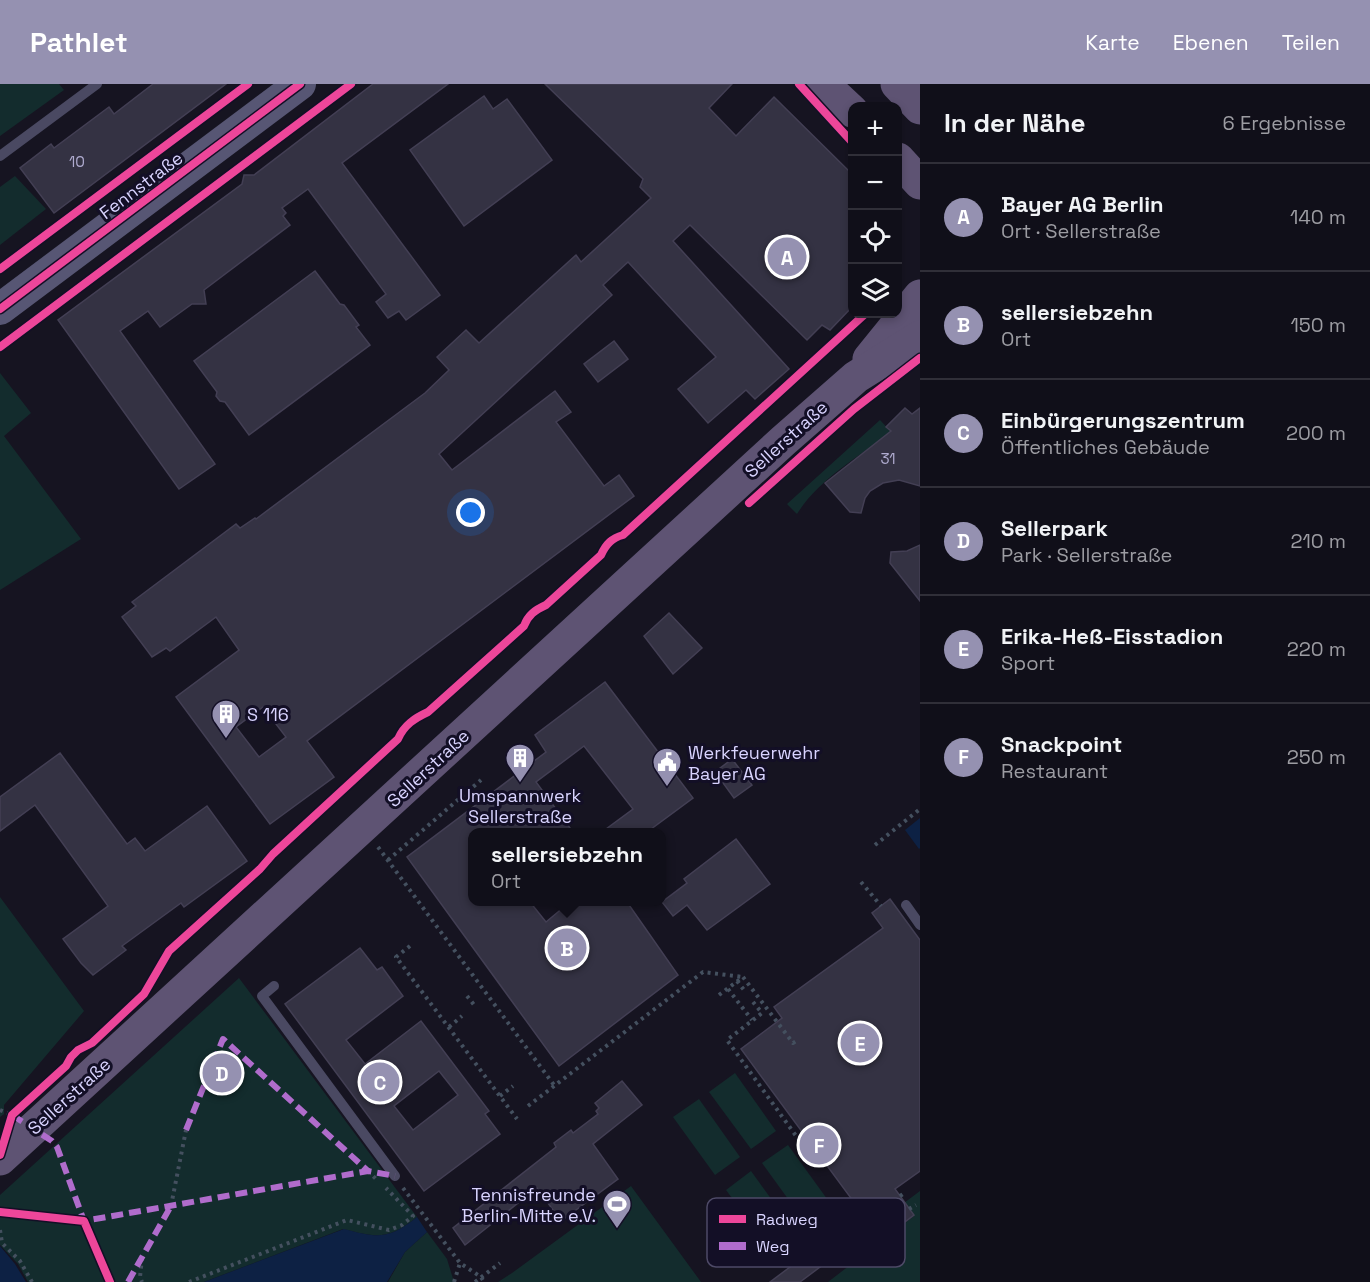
<!DOCTYPE html>
<html lang="de">
<meta charset="utf-8">
<style>
body{margin:0;font-family:"Space Grotesk",sans-serif;background:#191822;color:#f1f3f6}
.controls{position:absolute;right:18px;top:18px;display:grid;overflow:hidden;border-radius:12px;box-shadow:0 3px 9px #0003}
.controls button{width:54px;height:54px;display:grid;place-items:center;padding:0;border:0;border-bottom:2px solid #302f38;background:#100f19;color:#f1f3f6;font:30px sans-serif}
.you{position:absolute;left:471px;top:429px;width:21px;height:21px;margin:-15px;border:4px solid #fff;border-radius:50%;background:#1a73e8;box-shadow:0 0 0 9px #1a73e833}
.badge{display:grid;place-items:center;width:39px;height:39px;border-radius:50%;background:#9591b1;color:#fff;font-size:20px;font-weight:700}
.pin{position:absolute;translate:-50% -50%;border:3px solid #fff;box-shadow:0 2px 6px #0006}
.popup{position:absolute;left:468px;top:744px;width:198px;height:78px;box-sizing:border-box;display:grid;place-content:center;border-radius:12px;background:#100f19;filter:drop-shadow(0 2px 4px #0005);font-size:20px;white-space:nowrap;color:#9c9ca2}
.popup b{font-size:22px;color:#f1f3f6}
.popup::after{content:'';position:absolute;left:50%;top:100%;margin-left:-12px;border:12px solid transparent;border-top-color:#100f19}
.list{margin:0;padding:0;list-style:none}
h2{display:flex;justify-content:space-between;align-items:center;height:78px;margin:0;padding:0 24px;font-size:26px}
h2 small{font-size:20px;font-weight:400;color:#9c9ca2}
.list li{display:grid;grid-template-columns:39px 1fr auto;gap:18px;align-items:center;box-sizing:border-box;height:108px;padding:0 24px;border-top:2px solid #302f38}
.list b{display:block;font-size:22px;white-space:nowrap}
.list p{margin:0;font-size:20px;white-space:nowrap;color:#9c9ca2}
.list em{font-size:20px;font-style:normal;color:#9c9ca2}
.icon{flex:none;width:33px;height:33px;fill:none;stroke:currentColor;stroke-width:2;stroke-linecap:round;stroke-linejoin:round}
.map{position:relative;flex:none;width:920px;height:1198px;overflow:hidden}
header{display:flex;align-items:center;gap:36px;box-sizing:border-box;height:84px;padding:0 30px;background:#9591b1;color:#fff}
header strong{font-size:28px}
nav{display:flex;gap:33px;margin-inline-start:auto;font-size:21px}
main{display:flex}
aside{flex:1;background:#100f19}
.map>svg:first-child{display:block}
</style>
<header>
<strong>Pathlet</strong>
<nav><a>Karte</a><a>Ebenen</a><a>Teilen</a></nav>
</header>
<main>
<div class="map">
<svg width="920" height="1198" viewBox="0 0 920 1198">
<rect width="100%" height="100%" fill="#161421"/>
<g fill="#132c2d">
<polygon points="0,0 59,0 64,6 0,52"/>
<polygon points="15,92 46,125 0,161 0,103"/>
<polygon points="0,289 31,329 4,352 81,455 0,506"/>
<path d="M880,336L894,351L888,350C857,374 818,396 797,430L787,420Z"/>
<polygon points="0,813 84,927 4,1021 4,1030 0,1033"/>
<path d="M239,894L417,1133C388,1156 378,1154 343,1145L204,1198H28L18,1180L0,1161V1111Z"/>
<polygon points="735,989 776,1047 751,1065 709,1008"/>
<polygon points="699,1015 740,1073 715,1091 673,1033"/>
<polygon points="788,1061 830,1119 804,1137 762,1079"/>
<polygon points="751,1087 793,1145 768,1163 726,1106"/>
<polygon points="631,1102 701,1198 498,1198 512,1189"/>
<polygon points="920,1107 920,1198 828,1198 914,1132 904,1119"/>
<polygon points="427,1148 447,1175 454,1198 388,1198 405,1168"/>
</g>
<g fill="#0d2144">
<polygon points="920,734 920,764 919,765 905,746"/>
<path d="M417,1133L427,1148L405,1168L387,1198H204L344,1145C378,1154 388,1156 417,1133Z"/>
<polygon points="0,1162 15,1180 26,1198 0,1198"/>
</g>
<g fill="#343243" stroke="#433f54" stroke-width="1.5" fill-rule="evenodd">
<polygon points="153,0 226,0 54,129 20,84 51,60 54,64 109,23 114,30"/>
<polygon points="373,0 448,0 342,79 440,211 406,236 399,227 388,234 376,218 386,210 308,105 282,124 286,129 283,132 290,141 204,206 206,220 192,220 160,243 148,227 120,247 215,380 179,405 58,236 242,100 244,91 254,91"/>
<path d="M545,0H732L709,24L736,52L774,13L852,90V223L830,246L822,241L807,256L690,141L673,157L789,285L755,315L746,306L708,339L678,305L716,273L628,178L603,201L612,211L439,370L452,386L555,307L571,328L556,338L604,402L619,391L634,412L307,657L334,693L270,740L176,613L239,566L216,533L170,567L166,564L152,573L122,533L136,522L132,518L236,440L240,444L255,434L256,435L425,309L449,286L437,273L466,246L479,259L576,171L581,178L651,114L640,103L643,95ZM263,623L286,653L259,673L236,643Z"/>
<polygon points="484,12 493,25 507,15 552,76 464,142 410,66"/>
<polygon points="315,187 340,220 344,221 359,241 356,243 370,261 249,351 225,318 220,317 216,312 217,308 194,277"/>
<polygon points="614,257 628,275 598,298 584,280"/>
<polygon points="905,324 912,330 920,324 920,402 899,396 883,399 870,407 865,414 861,429 850,428 825,399 891,347 886,343"/>
<polygon points="920,461 920,517 890,479 891,468 907,467"/>
<polygon points="669,529 702,564 673,590 644,552"/>
<polygon points="605,598 693,714 647,748 602,748 633,725 584,662 536,698 573,748 472,748 472,818 530,818 546,838 570,818 627,818 678,891 559,982 407,773 546,668 535,651"/>
<polygon points="60,669 127,760 135,754 145,767 207,722 247,777 184,823 181,819 122,862 126,866 93,891 81,879 63,855 108,822 35,721 0,747 0,713"/>
<polygon points="732,675 752,701 734,714 715,688"/>
<polygon points="736,755 770,800 707,846 687,821 673,832 662,818 687,799 684,795"/>
<polygon points="890,815 920,856 920,1087 895,1105 914,1131 868,1166 859,1154 800,1198 770,1198 862,1129 741,965 782,934 774,923 883,844 872,829"/>
<path d="M360,864L377,886L382,883L403,912L346,956L365,980L421,937L489,1027L485,1030L500,1050L424,1107L285,920ZM439,987L458,1011L413,1046L394,1022Z"/>
<polygon points="622,997 642,1021 593,1060 618,1095 561,1137 537,1104 465,1161 453,1144 556,1063 554,1059 571,1046 573,1049 598,1030 596,1027 599,1024 595,1019"/>
</g>
<g fill="none" stroke-linecap="round" stroke-linejoin="round">
<g stroke="#44505f" stroke-width="4" stroke-dasharray="3 4.5" stroke-linecap="butt">
<polyline points="875,761 920,725"/>
<polyline points="378,763 554,1001"/>
<polyline points="388,776 481,696"/>
<polyline points="861,798 881,822"/>
<polyline points="410,862 396,873 517,1035"/>
<polyline points="737,897 744,906"/>
<polyline points="728,905 752,936"/>
<polyline points="719,911 743,893 793,959 798,956"/>
<polyline points="467,912 475,922"/>
<polyline points="753,918 762,929 727,956 817,1081"/>
<polyline points="449,943 462,932"/>
<polyline points="500,1012 513,1002"/>
<polyline points="528,1022 703,888 743,893"/>
<polyline points="0,1026 12,1031"/>
<polyline points="368,1087 378,1097"/>
<polyline points="403,1104 460,1179 481,1193 484,1198"/>
<polyline points="900,1112 906,1108"/>
<polyline points="171,1122 186,1046"/>
<polyline points="909,1125 916,1121"/>
<polyline points="0,1128 84,1137"/>
<polyline points="0,1146 2,1159 20,1177 32,1198"/>
<polyline points="142,1174 140,1193 142,1198"/>
<polyline points="189,1198 347,1136 389,1146 402,1141 413,1132 386,1104"/>
<polyline points="454,1198 460,1179"/>
<polyline points="475,1198 500,1179"/>
</g>
<g stroke="#4a4962" stroke-width="10">
<polyline points="0,72 97,0"/>
<polyline points="906,821 920,841"/>
<polyline points="274,902 262,912 395,1092"/>
</g>
<polyline stroke="#575674" stroke-width="32" points="0,225 300,0"/>
<g stroke="#5e5373" stroke-width="33">
<polyline points="823,0 852,27"/>
<polyline points="897,0 920,24"/>
<polyline points="898,75 920,99"/>
<polyline points="869,275 920,212"/>
<polyline points="0,1075 783,357 856,293 920,253"/>
</g>
<g stroke="#b06ccc" stroke-width="6" stroke-dasharray="12 6" stroke-linecap="butt">
<polyline points="12,1031 52,1057 57,1063 84,1137 368,1087 395,1092"/>
<polyline points="186,1046 223,955 368,1087"/>
<polyline points="128,1198 171,1122"/>
</g>
<g stroke="#130f26" stroke-width="11">
<g id="cycleway">
<polyline points="799,0 852,58"/>
<polyline points="0,185 248,0"/>
<polyline points="0,225 300,0"/>
<polyline points="0,263 351,0"/>
<polyline points="749,419 854,325 920,274"/>
<path d="M0,1071L12,1031L66,982L71,973L78,966L92,959L144,910L169,867L260,785L273,770L398,655C404,641 415,634 428,628L524,542C528,531 535,526 546,521L601,471C606,460 612,454 623,451L865,230"/>
<polyline points="0,1128 84,1137 110,1198"/>
</g>
</g>
<use href="#cycleway" stroke="#ed469a" stroke-width="8"/>
</g>
<defs>
<g id="building-pin" transform="scale(1.5)"><path d="M0 17L-7.5 6A9.5 9.5 0 1 1 7.5 6Z" fill="#9591b1" stroke="#130f26"/><path d="M-4-6H4V6H1V3H-1V6H-4ZM-2.5-4.3h1.7v1.8h-1.7ZM.8-4.3h1.7v1.8H.8ZM-2.5-1h1.7V.8h-1.7ZM.8-1h1.7V.8H.8Z" fill="#fff"/></g>
<g id="civic-pin" transform="scale(1.5)"><path d="M0 17L-7.5 6A9.5 9.5 0 1 1 7.5 6Z" fill="#9591b1" stroke="#130f26"/><path d="M-.6-6.5H3V-4.5H.6V-3L4-1V1h2V6H-6V1h2V-1L-.6-3ZM-1.2 2.5V6h2.4V2.5Z" fill="#fff"/></g>
<g id="stadium-pin" transform="scale(1.5)"><path d="M0 17L-7.5 6A9.5 9.5 0 1 1 7.5 6Z" fill="#9591b1" stroke="#130f26"/><path d="M0-5a6.5 5 0 1 0 0 10a6.5 5 0 1 0 0-10ZM-3.5-1.8h7v3.6h-7Z" fill="#fff"/></g>
</defs>
<g fill-rule="evenodd">
<use href="#building-pin" x="226" y="630"/>
<use href="#building-pin" x="520" y="674"/>
<use href="#civic-pin" x="667" y="678"/>
<use href="#stadium-pin" x="617" y="1120"/>
</g>
<g text-anchor="middle" dominant-baseline="central" stroke-width="6" stroke-linejoin="round" paint-order="stroke">
<g font-size="15" fill="#b0acd0">
<text x="77" y="77">10</text>
<text x="888" y="374">31</text>
</g>
<g font-size="18" fill="#d9d4ff" stroke="#130f26">
<text transform="translate(141 101) rotate(-37)">Fennstraße</text>
<text transform="translate(786 355) rotate(-42)">Sellerstraße</text>
<text transform="translate(428 684) rotate(-43)">Sellerstraße</text>
<text transform="translate(69 1012) rotate(-42)">Sellerstraße</text>
</g>
<g font-size="18" fill="#d9d4ff" stroke="#130f26" text-anchor="start">
<text x="247" y="630">S 116</text>
<text x="688" y="668">Werkfeuerwehr<tspan x="688" dy="21">Bayer AG</tspan></text>
<text x="520" y="711" text-anchor="middle">Umspannwerk<tspan x="520" dy="21">Sellerstraße</tspan></text>
<text x="596" y="1110" text-anchor="end">Tennisfreunde<tspan x="596" dy="21">Berlin-Mitte e.V.</tspan></text>
</g>
</g>
<rect x="707" y="1114" width="198" height="69" rx="9" fill="#130f26" stroke="#4e4a67" stroke-width="1.5"/>
<rect x="719" y="1131" width="27" height="8" fill="#ed469a"/>
<rect x="719" y="1158" width="27" height="8" fill="#b06ccc"/>
<g font-size="16" fill="#d9d4ff">
<text x="756" y="1141">Radweg</text>
<text x="756" y="1168">Weg</text>
</g>
</svg>
<div class="controls">
<button>+</button>
<button>−</button>
<button><svg class="icon" aria-label="locate" viewBox="0 0 24 24"><circle cx="12" cy="12" r="6"/><path d="M12 2v4M12 18v4M2 12h4M18 12h4"/></svg></button>
<button><svg class="icon" aria-label="layers" viewBox="0 0 24 24"><path d="M12 4l9 5-9 5-9-5zM3 14l9 5 9-5"/></svg></button>
</div>
<div class="you"></div>
<div class="pin badge" style="left:787px;top:173px">A</div>
<div class="pin badge" style="left:567px;top:864px">B</div>
<div class="popup"><b>sellersiebzehn</b>Ort</div>
<div class="pin badge" style="left:380px;top:998px">C</div>
<div class="pin badge" style="left:222px;top:989px">D</div>
<div class="pin badge" style="left:860px;top:959px">E</div>
<div class="pin badge" style="left:819px;top:1061px">F</div>
</div>
<aside>
<h2>In der Nähe<small>6 Ergebnisse</small></h2>
<ul class="list">
<li><span class="badge">A</span><div><b>Bayer AG Berlin</b><p>Ort · Sellerstraße</p></div><em>140 m</em></li>
<li><span class="badge">B</span><div><b>sellersiebzehn</b><p>Ort</p></div><em>150 m</em></li>
<li><span class="badge">C</span><div><b>Einbürgerungszentrum</b><p>Öffentliches Gebäude</p></div><em>200 m</em></li>
<li><span class="badge">D</span><div><b>Sellerpark</b><p>Park · Sellerstraße</p></div><em>210 m</em></li>
<li><span class="badge">E</span><div><b>Erika-Heß-Eisstadion</b><p>Sport</p></div><em>220 m</em></li>
<li><span class="badge">F</span><div><b>Snackpoint</b><p>Restaurant</p></div><em>250 m</em></li>
</ul>
</aside>
</main>
